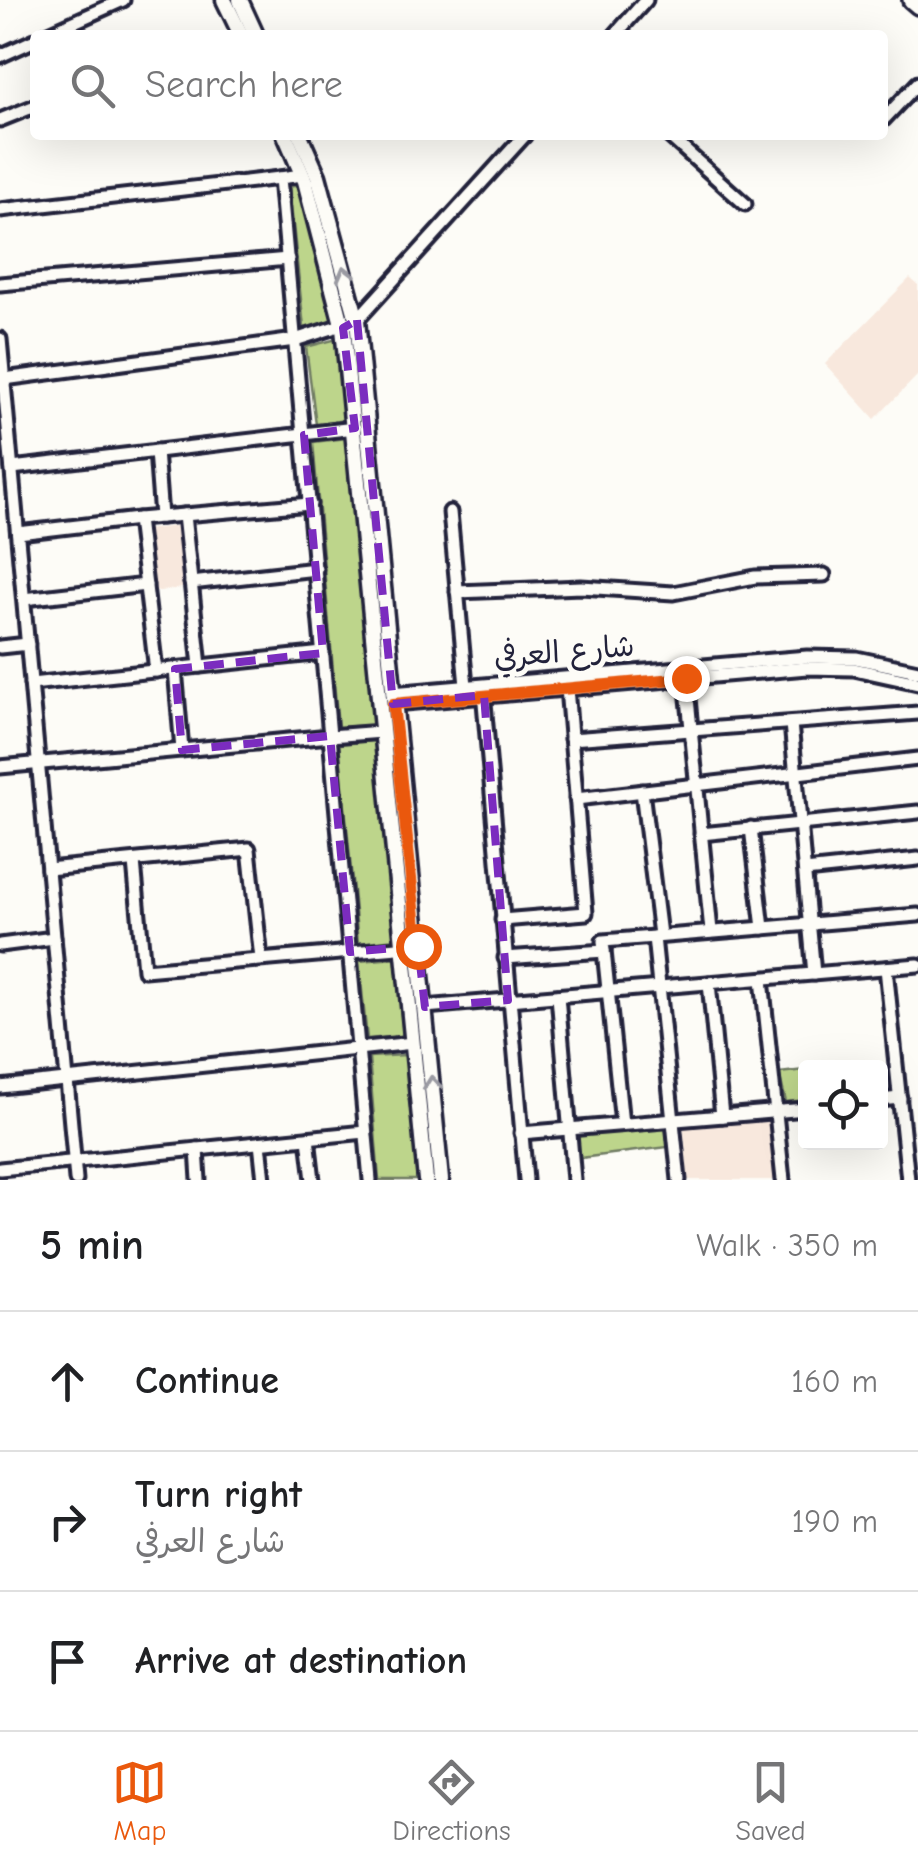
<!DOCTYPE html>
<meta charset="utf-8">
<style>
body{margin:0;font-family:"Comic Neue","Playpen Sans Arabic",sans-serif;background:#f2f2f2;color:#202124}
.controls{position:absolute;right:30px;bottom:30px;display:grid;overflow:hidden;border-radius:10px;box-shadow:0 10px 40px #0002}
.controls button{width:90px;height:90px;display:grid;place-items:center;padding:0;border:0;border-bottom:2px solid #e0e0e0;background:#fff;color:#202124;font:50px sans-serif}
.stop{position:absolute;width:30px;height:30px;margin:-22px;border:8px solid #ea580c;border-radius:50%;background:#fff}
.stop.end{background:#ea580c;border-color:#fff;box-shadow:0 2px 10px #0008}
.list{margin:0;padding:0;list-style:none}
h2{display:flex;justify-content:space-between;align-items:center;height:130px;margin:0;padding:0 40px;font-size:42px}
h2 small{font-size:32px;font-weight:400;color:#757577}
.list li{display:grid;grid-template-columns:65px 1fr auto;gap:30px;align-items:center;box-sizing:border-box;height:140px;padding:0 40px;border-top:2px solid #e0e0e0}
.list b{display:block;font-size:38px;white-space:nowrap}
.list p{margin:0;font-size:32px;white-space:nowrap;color:#757577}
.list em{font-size:32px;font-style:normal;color:#757577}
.icon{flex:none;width:55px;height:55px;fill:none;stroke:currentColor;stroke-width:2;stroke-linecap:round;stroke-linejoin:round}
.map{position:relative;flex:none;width:918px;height:1180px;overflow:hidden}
.search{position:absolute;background:#fff;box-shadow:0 10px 40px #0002;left:30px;right:30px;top:30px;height:110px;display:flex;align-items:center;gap:25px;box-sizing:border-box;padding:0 35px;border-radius:10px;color:#757577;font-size:38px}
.sheet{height:550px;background:#fff}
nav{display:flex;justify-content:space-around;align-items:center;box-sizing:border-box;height:140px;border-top:2px solid #e0e0e0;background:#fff;font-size:28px;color:#757577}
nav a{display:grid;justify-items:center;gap:5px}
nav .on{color:#ea580c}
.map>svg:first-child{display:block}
</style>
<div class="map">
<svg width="918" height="1180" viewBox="0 0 918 1180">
<rect width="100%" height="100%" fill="#fdfcf7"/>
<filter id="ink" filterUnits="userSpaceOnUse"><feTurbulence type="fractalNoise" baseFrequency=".01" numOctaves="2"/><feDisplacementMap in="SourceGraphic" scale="20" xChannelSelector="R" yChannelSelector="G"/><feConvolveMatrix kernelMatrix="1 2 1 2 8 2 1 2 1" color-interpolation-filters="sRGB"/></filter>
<g filter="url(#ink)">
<g fill="#f8e8dd">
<polygon points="910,278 918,285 918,375 875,419 825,364"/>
<polygon points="176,526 183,588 152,592 145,530"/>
<polygon points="771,1119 776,1180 688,1180 683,1126"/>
</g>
<g fill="#bdd58b" stroke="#707c63" stroke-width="2.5">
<polygon points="299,185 333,321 304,328 289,187"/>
<polygon points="337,339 344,420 316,425 306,347"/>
<polygon points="347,438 374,725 338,727 313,442"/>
<polygon points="375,741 396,939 358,943 339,744"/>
<polygon points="396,958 403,1036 367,1039 359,961"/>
<polygon points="406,1055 417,1180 379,1180 369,1057"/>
<polygon points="805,1070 805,1100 786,1102 779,1073"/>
<polygon points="665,1124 668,1147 580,1158 576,1133"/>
</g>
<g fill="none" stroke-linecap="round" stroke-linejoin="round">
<g stroke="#22223b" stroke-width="19">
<g id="minor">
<polyline points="45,35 123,0"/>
<polyline points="615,35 646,0"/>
<polyline points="0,56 35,40"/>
<polyline points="0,120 35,106"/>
<polyline points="883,120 918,83"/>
<polyline points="668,135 745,204"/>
<polyline points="0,210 280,178"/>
<polyline points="0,284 288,259"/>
<polyline points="0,339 76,1180"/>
<polyline points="4,379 295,340 357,320 525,135"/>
<polyline points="156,451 161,517"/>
<polyline points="12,468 355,428"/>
<polyline points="450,512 466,686"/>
<polyline points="184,515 200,666"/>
<polyline points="138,519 310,504"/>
<polyline points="18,533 138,519 156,671"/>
<polyline points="191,583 316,569"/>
<polyline points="457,592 581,587 673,593 755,577 824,575"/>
<polyline points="24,599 146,585"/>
<polyline points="0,647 28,644"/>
<polyline points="175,669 182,750"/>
<polyline points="686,678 711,931"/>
<polyline points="31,684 323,653"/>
<polyline points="483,691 526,1180"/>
<polyline points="392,693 807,657 856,658 918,671"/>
<polyline points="393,704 807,668 854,669 918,683"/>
<polyline points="791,723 814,974"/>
<polyline points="571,739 918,713"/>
<polyline points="0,767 330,736 280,178 302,175"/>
<polyline points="642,791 660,935"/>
<polyline points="576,799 918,759"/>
<polyline points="751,828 763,928"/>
<polyline points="701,834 918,812"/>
<polyline points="134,862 144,970 409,947"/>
<polyline points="48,869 249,849 261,959"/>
<polyline points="805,871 918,859"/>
<polyline points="502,920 586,913 567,688"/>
<polyline points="654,937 918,915"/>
<polyline points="0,945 54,938"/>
<polyline points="604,951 603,941 654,937 679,1180"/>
<polyline points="505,958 604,951 622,1124"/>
<polyline points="886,968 908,1180"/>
<polyline points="762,979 783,1180"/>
<polyline points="709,983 722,1116"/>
<polyline points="558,996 574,1180"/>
<polyline points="425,1007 918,965"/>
<polyline points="0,1087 413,1043"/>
<polyline points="880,1100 900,1098"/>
<polyline points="521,1133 806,1109"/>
<polyline points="308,1138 313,1180"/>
<polyline points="260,1143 264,1180"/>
<polyline points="197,1149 199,1180"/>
<polyline points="0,1169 365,1132"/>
<polyline points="370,1180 330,736 382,732"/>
</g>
</g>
<g stroke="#22223b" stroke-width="21">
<g id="major">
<polyline points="224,0 241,35"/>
<polyline points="240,0 256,35"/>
<polyline points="285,135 305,181 343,328 426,1180"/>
<polyline points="300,135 318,176 357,320 441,1180"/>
</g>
</g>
<g stroke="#22223b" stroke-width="22">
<polyline id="highway" points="911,0 918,6"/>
</g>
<use href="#minor" stroke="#fdfcf7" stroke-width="11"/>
<use href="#major" stroke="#fdfcf7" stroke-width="14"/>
<use href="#highway" stroke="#fdfcf7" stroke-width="15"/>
</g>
<defs><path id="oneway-chevron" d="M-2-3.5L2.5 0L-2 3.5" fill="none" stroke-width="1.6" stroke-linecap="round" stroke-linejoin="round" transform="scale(2.5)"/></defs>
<g stroke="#9a9aa2">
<use href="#oneway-chevron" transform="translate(345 273) rotate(-105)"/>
<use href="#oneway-chevron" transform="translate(432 1083) rotate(-96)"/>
</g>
</g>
<g fill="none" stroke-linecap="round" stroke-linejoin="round" filter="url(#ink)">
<polyline stroke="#ea580c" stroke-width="12" points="418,946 393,704 686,678"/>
</g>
<path fill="none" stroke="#7b2cbf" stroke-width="8" stroke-dasharray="20 12" stroke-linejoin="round" d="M357,320L393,704L484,695L508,1000L425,1007L418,946L350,952L330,736L182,750L175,669L323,653L304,435L355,428L343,328Z"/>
<g text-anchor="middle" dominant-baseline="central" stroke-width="10" stroke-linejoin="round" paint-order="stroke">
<g font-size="30" fill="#22223b" stroke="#fdfcf7">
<text transform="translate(564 652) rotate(-5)">شارع العرفي</text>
</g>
</g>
</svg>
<div class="controls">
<button><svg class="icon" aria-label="locate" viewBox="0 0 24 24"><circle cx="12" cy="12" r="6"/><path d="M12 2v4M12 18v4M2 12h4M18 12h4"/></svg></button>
</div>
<div class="stop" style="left:418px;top:946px"></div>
<div class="stop end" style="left:686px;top:678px"></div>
<div class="search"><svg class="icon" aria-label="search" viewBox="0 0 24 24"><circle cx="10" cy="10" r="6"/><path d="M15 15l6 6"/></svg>Search here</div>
</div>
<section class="sheet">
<h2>5 min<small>Walk · 350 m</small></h2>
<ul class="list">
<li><svg class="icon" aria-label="ahead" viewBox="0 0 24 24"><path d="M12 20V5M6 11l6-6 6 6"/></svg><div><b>Continue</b></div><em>160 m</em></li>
<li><svg class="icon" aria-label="right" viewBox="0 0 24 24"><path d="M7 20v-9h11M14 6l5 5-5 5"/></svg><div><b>Turn right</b><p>شارع العرفي</p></div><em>190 m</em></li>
<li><svg class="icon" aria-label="arrive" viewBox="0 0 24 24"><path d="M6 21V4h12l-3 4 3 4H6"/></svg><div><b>Arrive at destination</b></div></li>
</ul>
</section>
<nav>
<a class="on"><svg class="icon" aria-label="map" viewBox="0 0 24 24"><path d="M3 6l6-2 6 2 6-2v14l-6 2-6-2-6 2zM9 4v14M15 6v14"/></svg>Map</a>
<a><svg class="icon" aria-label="directions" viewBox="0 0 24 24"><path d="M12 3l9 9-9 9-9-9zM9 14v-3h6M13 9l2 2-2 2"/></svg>Directions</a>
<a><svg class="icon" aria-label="saved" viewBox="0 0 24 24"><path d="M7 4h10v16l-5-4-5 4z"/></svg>Saved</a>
</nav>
